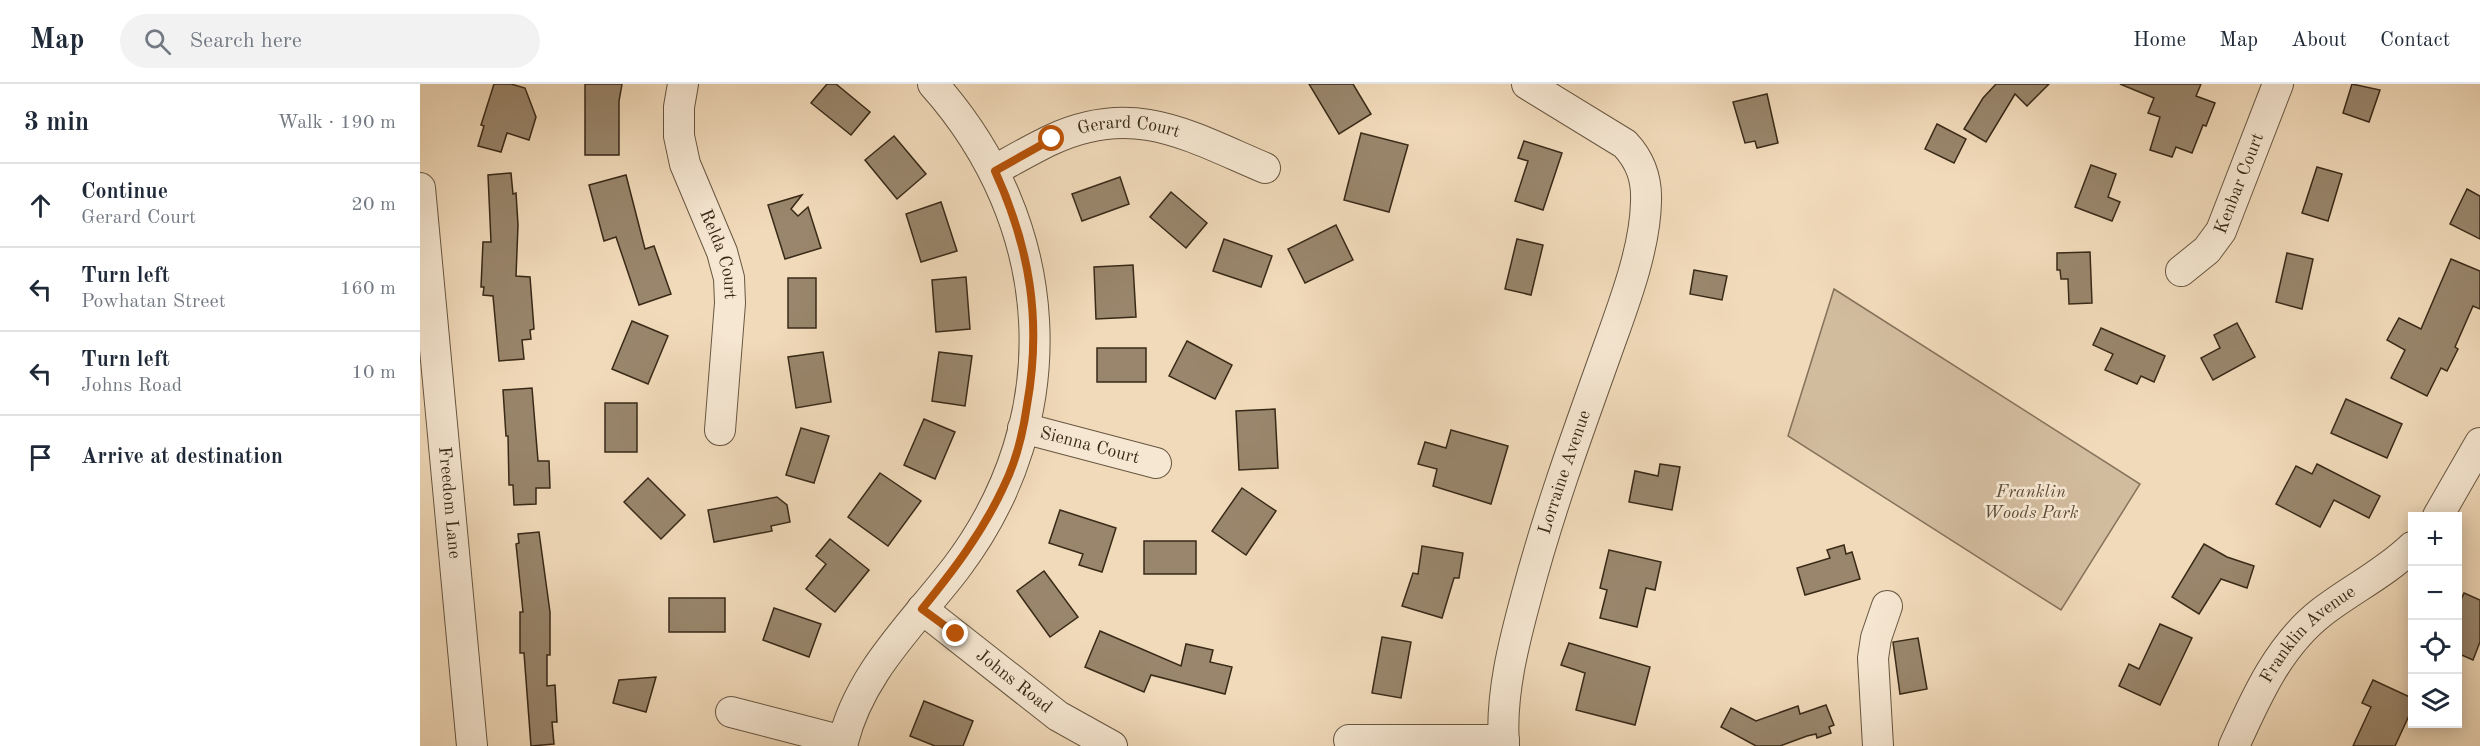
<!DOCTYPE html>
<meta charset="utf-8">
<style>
body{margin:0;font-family:"Old Standard TT",serif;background:#f2f2f3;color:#1f2937}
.controls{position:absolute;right:18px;bottom:18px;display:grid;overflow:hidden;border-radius:0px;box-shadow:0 3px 15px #0003}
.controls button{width:54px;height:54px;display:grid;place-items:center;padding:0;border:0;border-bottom:2px solid #e0e1e3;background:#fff;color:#1f2937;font:30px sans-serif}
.stop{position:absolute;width:18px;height:18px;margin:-14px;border:4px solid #b45309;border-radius:50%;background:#fff}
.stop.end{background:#b45309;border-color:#fff;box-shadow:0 2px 6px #0008}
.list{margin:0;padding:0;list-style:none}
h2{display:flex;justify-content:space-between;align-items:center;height:78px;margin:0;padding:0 24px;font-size:26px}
h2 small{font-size:20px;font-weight:400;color:#747a83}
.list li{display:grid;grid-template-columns:39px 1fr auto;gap:18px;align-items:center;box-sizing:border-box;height:84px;padding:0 24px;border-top:2px solid #e0e1e3}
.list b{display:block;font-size:22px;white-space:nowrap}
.list p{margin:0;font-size:20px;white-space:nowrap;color:#747a83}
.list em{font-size:20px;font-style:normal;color:#747a83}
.icon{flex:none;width:33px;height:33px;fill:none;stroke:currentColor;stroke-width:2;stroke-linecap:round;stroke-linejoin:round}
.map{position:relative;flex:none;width:2060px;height:662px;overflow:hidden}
header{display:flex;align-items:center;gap:36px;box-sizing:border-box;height:84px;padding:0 30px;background:#fff;border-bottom:2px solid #e0e1e3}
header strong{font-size:28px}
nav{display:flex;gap:33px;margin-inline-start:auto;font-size:21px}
.search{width:420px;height:54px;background:#f2f2f3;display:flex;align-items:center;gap:15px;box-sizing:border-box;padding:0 21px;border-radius:33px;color:#747a83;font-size:22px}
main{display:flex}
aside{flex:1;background:#fff}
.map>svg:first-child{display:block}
</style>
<header>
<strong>Map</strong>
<div class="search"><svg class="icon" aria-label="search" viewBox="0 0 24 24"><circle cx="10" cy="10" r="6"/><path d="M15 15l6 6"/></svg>Search here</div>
<nav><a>Home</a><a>Map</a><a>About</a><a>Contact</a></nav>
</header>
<main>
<aside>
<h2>3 min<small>Walk · 190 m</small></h2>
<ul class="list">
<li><svg class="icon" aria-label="ahead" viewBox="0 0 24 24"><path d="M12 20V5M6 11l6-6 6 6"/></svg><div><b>Continue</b><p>Gerard Court</p></div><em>20 m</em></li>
<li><svg class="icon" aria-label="left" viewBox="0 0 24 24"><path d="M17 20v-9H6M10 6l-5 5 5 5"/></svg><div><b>Turn left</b><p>Powhatan Street</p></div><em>160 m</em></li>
<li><svg class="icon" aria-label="left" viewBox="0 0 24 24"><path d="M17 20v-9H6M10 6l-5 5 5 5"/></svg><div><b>Turn left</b><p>Johns Road</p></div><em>10 m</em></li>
<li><svg class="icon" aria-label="arrive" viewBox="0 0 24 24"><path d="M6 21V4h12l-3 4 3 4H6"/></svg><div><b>Arrive at destination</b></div></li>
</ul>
</aside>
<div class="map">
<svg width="2060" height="662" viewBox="0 0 2060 662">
<rect width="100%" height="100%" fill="#f1daba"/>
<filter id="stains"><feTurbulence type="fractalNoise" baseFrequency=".00333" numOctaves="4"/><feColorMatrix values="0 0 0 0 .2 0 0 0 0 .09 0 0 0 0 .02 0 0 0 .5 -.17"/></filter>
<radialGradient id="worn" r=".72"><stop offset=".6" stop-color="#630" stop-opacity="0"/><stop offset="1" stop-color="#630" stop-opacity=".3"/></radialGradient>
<polygon fill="#d2bc9e" stroke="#86735b" stroke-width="1.5" points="1414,205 1720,400 1641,526 1368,352"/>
<g fill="#99866c" stroke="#392a18" stroke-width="1.5">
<polygon points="74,0 91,0 105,4 116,33 109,56 87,49 81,68 58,62 64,42 61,41"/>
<polygon points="165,0 202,0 199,17 199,71 165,71"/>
<polygon points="407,0 416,0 450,28 431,51 391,19"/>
<polygon points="889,0 933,0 951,30 919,50"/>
<polygon points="1576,0 1629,0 1607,22 1595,10 1566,58 1544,45 1563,14"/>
<polygon points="1700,0 1781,0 1776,12 1795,19 1786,42 1783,41 1772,69 1756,63 1752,73 1730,66 1740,33 1728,29 1734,14"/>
<polygon points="1932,0 1960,6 1949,38 1923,29"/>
<polygon points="1347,10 1358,59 1337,64 1335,57 1325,59 1313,18"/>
<polygon points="1517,40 1546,55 1534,79 1505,65"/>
<polygon points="941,49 988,61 969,128 924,116"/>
<polygon points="474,52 506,90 477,115 445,76"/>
<polygon points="1104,57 1142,69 1123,126 1095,117 1108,77 1098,74"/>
<polygon points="1671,81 1696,90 1688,113 1700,118 1692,137 1655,123"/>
<polygon points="1897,83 1922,90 1908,137 1882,129"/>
<polygon points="91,89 93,110 96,109 98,141 96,192 110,193 114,245 110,246 111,255 102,256 104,275 79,277 73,212 63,211 64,203 61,203 63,158 71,158 68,91"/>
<polygon points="206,91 225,165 234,162 251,210 219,221 196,153 184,157 169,101"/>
<polygon points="700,93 709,120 662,137 652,110"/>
<polygon points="2047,105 2060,112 2060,155 2030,140"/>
<polygon points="751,108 787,139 766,164 730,133"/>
<polygon points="382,111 371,125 378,132 388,123 401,164 365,175 348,121"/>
<polygon points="521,118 537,167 501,178 486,130"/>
<polygon points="916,141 933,176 885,199 868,165"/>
<polygon points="804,155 852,172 841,203 793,187"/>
<polygon points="1097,155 1123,161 1111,211 1085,205"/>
<polygon points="1670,168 1672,219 1649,220 1648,195 1641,195 1640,186 1637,186 1637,169"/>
<polygon points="1867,169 1893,175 1882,225 1856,218"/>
<polygon points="2031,175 2060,187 2060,225 2053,222 2035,263 2038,265 2027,287 2021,284 2007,312 1971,294 1985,266 1967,256 1979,234 2001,245"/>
<polygon points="713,181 716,233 676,235 674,183"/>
<polygon points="1274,186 1307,192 1302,216 1270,210"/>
<polygon points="546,193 550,245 516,248 512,196"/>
<rect x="368" y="194" width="28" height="50"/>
<polygon points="212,237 248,252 228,300 192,285"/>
<polygon points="1817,239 1835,273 1793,296 1781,274 1800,264 1794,251"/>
<polygon points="1681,244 1745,272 1734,298 1721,292 1717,300 1685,286 1693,270 1673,261"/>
<polygon points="767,257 812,281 795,315 749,292"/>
<rect x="677" y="264" width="49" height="34"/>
<polygon points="403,268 411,318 376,324 368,273"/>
<polygon points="519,268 552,272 545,322 512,317"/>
<polygon points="112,304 118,377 129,377 130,404 116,404 116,420 94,421 93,401 89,401 88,352 86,352 83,306"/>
<polygon points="1926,315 1982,340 1967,374 1911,349"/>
<rect x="185" y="319" width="32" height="49"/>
<polygon points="855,325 858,384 819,386 816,327"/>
<polygon points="504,335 535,348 515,395 484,381"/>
<polygon points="381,344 409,352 394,399 366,391"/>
<polygon points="1031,346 1088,362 1071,420 1013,402 1017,385 998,380 1005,358 1026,364"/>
<polygon points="1240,380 1260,383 1252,426 1209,418 1215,387 1238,392"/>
<polygon points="1897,380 1960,412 1949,434 1914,416 1900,443 1856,420 1876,382 1892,390"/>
<polygon points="460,389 501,417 468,462 428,433"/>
<polygon points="228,394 265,431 241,455 204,418"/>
<polygon points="822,404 856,427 826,471 792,447"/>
<polygon points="357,413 367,421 370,438 351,442 352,447 294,458 288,426"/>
<polygon points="640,426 696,444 682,488 659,481 663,470 629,459"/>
<polygon points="119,448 130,528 130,571 127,571 127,602 135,601 137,638 132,638 134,660 111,662 104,569 100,569 100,528 103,528 96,460 99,459 98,450"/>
<polygon points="410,455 449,486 415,528 386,505 406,480 396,472"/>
<rect x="724" y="457" width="52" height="33"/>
<polygon points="1784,460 1807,473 1834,482 1827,504 1801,495 1779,530 1752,513"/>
<polygon points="1424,461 1426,470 1432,468 1440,495 1385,511 1377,484 1410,474 1407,466"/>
<polygon points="1002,462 1043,469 1039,494 1034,494 1022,534 982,522 993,489 998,490"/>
<polygon points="1189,466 1241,478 1235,506 1226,504 1217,543 1180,534 1187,506 1180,504"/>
<polygon points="624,487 658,533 630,553 597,507"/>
<polygon points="2044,509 2060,516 2060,558 2053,576 2037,569 2037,525"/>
<rect x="249" y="514" width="56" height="34"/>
<polygon points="354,524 401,540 389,573 343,556"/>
<polygon points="1740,540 1772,554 1740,621 1699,602 1709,580 1719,585"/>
<polygon points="680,547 761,582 766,560 793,566 790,578 812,583 805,610 731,591 724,608 665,583"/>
<polygon points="962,553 991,558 981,614 952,609"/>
<polygon points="1498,554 1507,605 1480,610 1473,558"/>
<polygon points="1149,559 1230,583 1215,641 1156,626 1165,589 1141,581"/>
<polygon points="236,593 226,628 193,619 199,596"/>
<polygon points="1953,596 1992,614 1992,625 1975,662 1933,662 1951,623 1942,619"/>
<polygon points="504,617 553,637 543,662 515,662 490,652"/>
<polygon points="1406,621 1414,641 1409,643 1411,649 1397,654 1396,650 1387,652 1360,662 1336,662 1301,643 1311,624 1336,637 1378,622 1380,630"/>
</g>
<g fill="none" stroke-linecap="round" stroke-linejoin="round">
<g stroke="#675640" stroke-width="32">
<g id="minor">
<path id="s1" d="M263,0L259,23V52L265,80L302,168L309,194L310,219L300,346"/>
<path id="s2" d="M575,86C593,76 612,65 631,56C714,17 769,52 845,84"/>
<path id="s3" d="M0,104L52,662"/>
<path id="s4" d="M1761,187L1787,166L1801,147L1858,0"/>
<path id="s5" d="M603,344L736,379"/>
<polyline points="2018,432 2060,359"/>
<path id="s6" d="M502,525L638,632L692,662"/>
<polyline points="311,628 423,657"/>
<polyline points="929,656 1084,656"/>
<path d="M422,662C438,590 493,540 536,484C650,333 638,140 513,0"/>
<path id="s7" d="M1084,662C1080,611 1094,558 1107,510C1129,427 1158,348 1187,267C1203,222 1225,166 1226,118C1227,95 1221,77 1205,60L1107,0"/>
<polyline points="1458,662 1453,574 1456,554 1467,522"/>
<path id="s8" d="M1814,662C1836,613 1859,561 1902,528C1932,505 1965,489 1992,463"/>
</g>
</g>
<use href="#minor" stroke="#f6e7d2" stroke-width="30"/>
</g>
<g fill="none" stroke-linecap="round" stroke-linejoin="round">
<path stroke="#b45309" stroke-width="8" d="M536,550L502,525C533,487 562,449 583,404C596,378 603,350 607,321C622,237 610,164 575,87L632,55"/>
</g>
<g text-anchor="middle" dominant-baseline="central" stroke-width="5" stroke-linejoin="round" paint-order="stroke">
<g font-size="18" fill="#392a18" stroke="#f6e7d2">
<text stroke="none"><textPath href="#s2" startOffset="144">Gerard Court</textPath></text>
<text stroke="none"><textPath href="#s4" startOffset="108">Kenbar Court</textPath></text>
<text stroke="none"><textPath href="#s1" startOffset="178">Relda Court</textPath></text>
<text stroke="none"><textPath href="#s5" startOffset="69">Sienna Court</textPath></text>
<text stroke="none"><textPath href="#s7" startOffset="282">Lorraine Avenue</textPath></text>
<text stroke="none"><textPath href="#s3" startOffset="316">Freedom Lane</textPath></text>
<text stroke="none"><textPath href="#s8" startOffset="136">Franklin Avenue</textPath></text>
<text stroke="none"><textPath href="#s6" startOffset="117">Johns Road</textPath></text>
</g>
<g font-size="18" font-style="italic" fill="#5f4e3a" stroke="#f6e7d2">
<text x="1611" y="408">Franklin<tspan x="1611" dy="21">Woods Park</tspan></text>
</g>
</g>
<rect width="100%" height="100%" filter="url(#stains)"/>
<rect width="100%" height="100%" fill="url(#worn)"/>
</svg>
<div class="controls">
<button>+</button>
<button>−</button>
<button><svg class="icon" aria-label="locate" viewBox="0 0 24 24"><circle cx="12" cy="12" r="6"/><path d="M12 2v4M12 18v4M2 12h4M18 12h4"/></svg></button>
<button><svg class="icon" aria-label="layers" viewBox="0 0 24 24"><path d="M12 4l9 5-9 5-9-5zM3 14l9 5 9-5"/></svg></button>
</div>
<div class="stop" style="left:632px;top:55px"></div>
<div class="stop end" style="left:536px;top:550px"></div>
</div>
</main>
